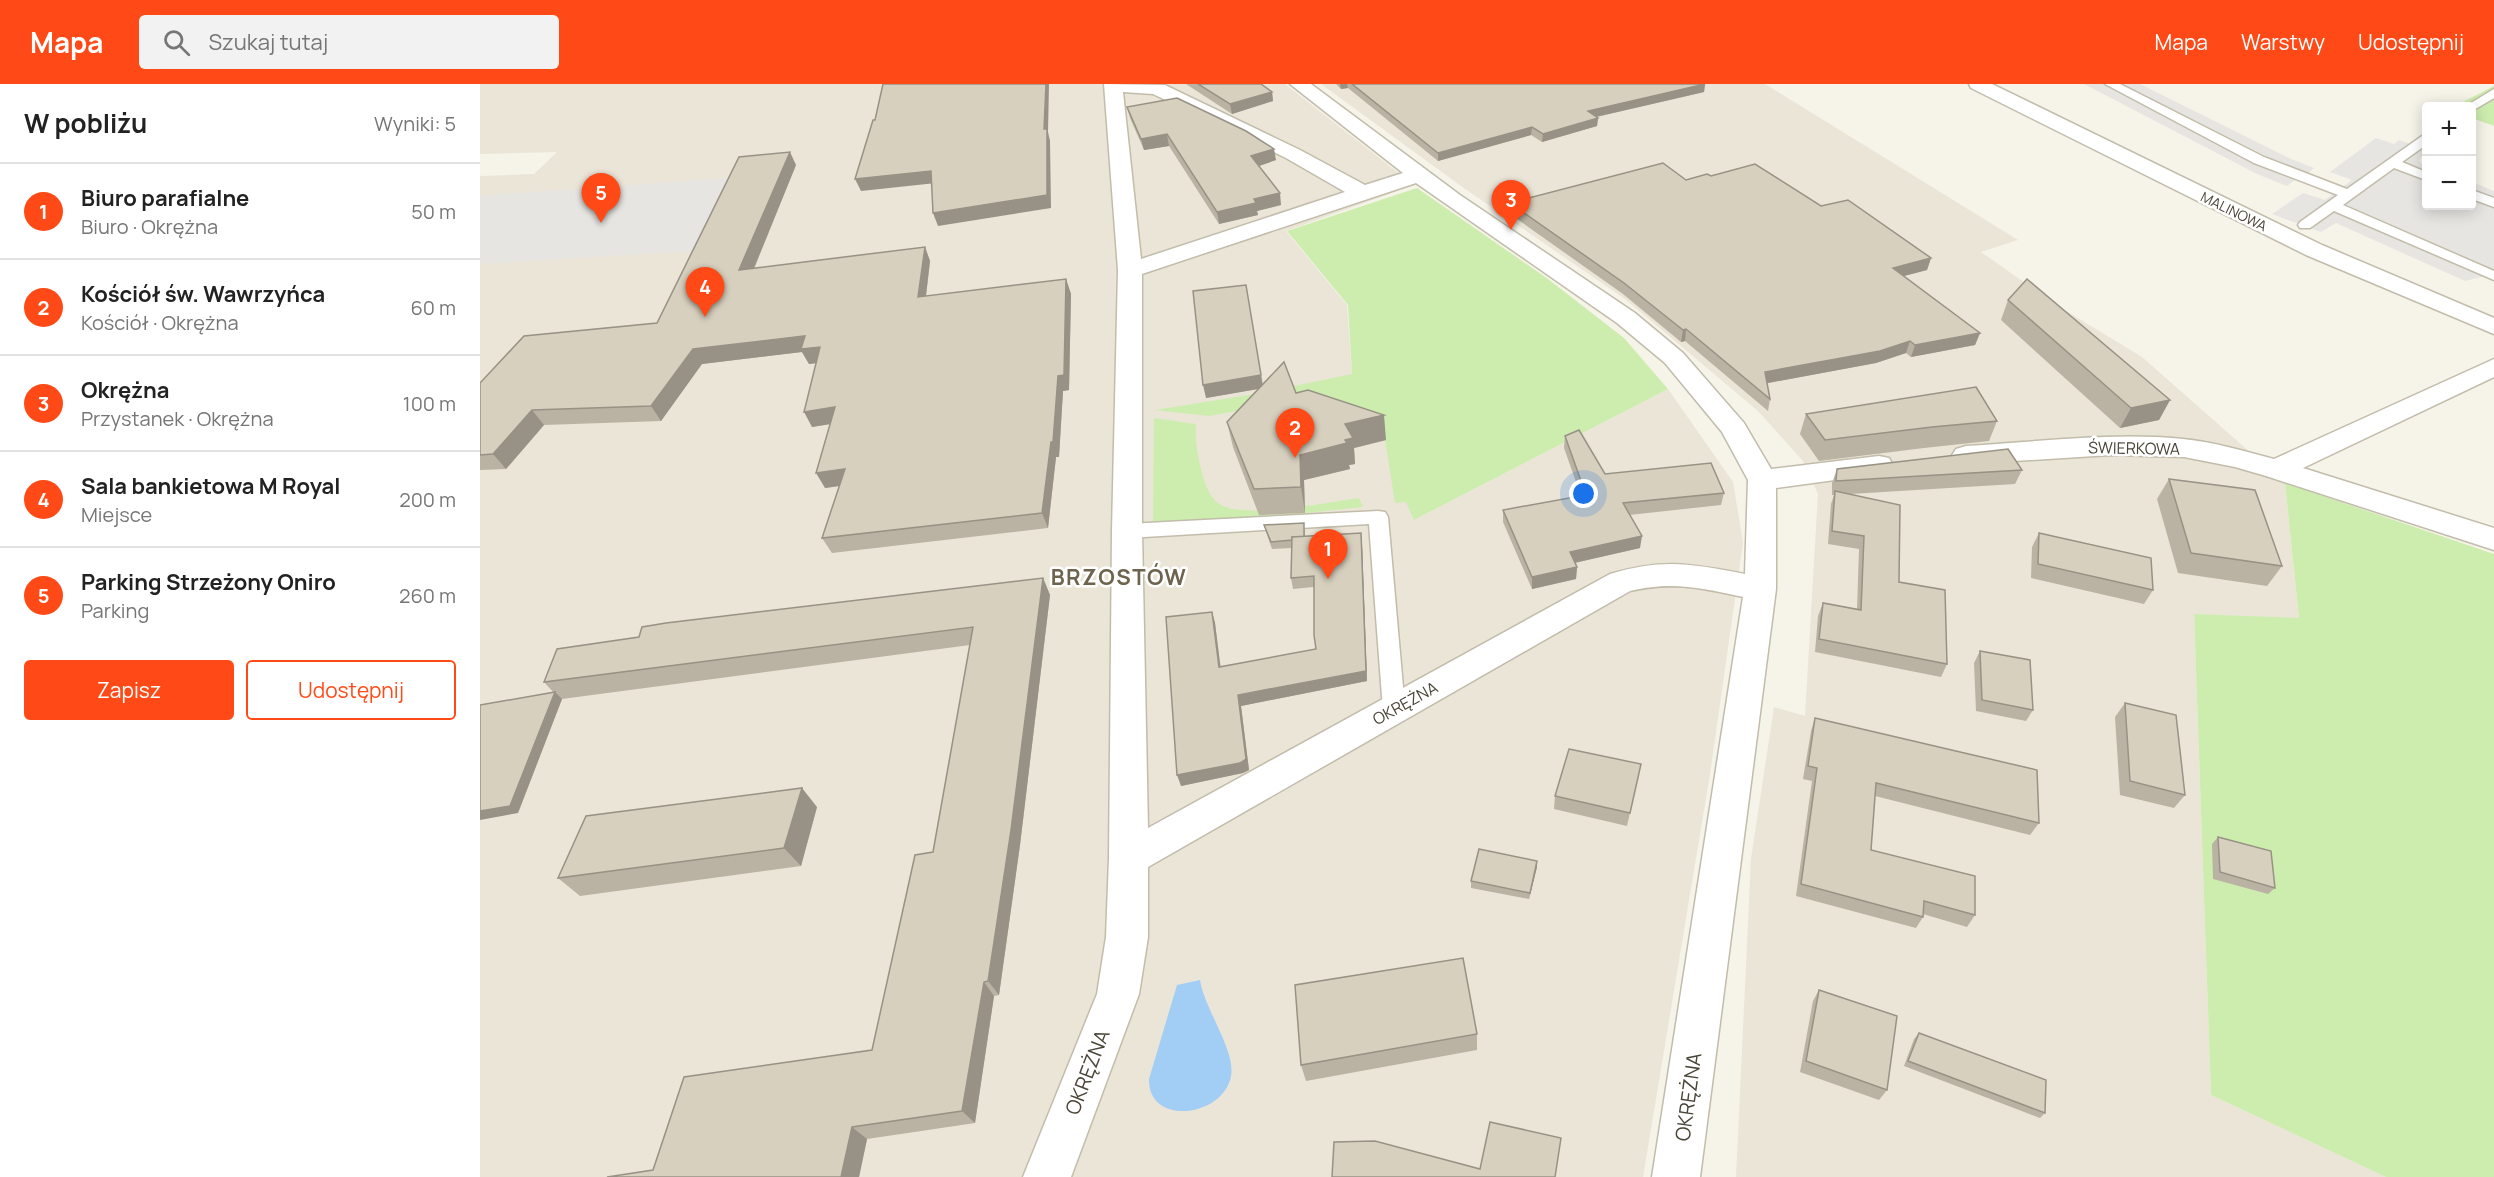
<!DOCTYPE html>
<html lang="pl">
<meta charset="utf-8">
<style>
body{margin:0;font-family:Manrope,sans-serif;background:#f2f2f2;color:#222}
.controls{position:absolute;right:18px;top:18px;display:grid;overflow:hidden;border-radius:6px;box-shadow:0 3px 15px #0003}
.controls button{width:54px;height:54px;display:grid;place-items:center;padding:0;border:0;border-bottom:2px solid #e0e0e0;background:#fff;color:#222;font:30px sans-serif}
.you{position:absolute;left:1104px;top:410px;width:21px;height:21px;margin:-15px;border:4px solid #fff;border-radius:50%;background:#1a73e8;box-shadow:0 0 0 9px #1a73e833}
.badge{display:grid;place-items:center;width:39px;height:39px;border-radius:50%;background:#ff4a17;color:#fff;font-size:20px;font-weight:700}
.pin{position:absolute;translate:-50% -50px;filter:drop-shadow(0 2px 3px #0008)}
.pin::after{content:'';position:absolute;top:32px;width:21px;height:18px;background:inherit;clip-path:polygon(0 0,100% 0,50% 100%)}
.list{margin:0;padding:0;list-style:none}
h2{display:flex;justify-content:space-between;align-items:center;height:78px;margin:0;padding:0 24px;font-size:26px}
h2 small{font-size:20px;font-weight:400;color:#767676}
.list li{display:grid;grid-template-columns:39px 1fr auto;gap:18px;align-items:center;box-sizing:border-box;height:96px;padding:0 24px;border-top:2px solid #e0e0e0}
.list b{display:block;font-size:22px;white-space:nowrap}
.list p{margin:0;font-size:20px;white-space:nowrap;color:#767676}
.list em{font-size:20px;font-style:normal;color:#767676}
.actions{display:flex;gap:12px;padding:18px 24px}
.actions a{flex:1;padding:14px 0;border:2px solid #ff4a17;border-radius:6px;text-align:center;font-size:21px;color:#ff4a17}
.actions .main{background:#ff4a17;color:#fff}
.icon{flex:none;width:33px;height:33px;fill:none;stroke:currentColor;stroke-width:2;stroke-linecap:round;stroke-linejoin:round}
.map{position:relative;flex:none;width:2014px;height:1093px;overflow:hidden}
header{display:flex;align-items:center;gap:36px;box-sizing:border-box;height:84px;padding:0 30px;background:#ff4a17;color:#fff}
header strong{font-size:28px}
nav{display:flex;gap:33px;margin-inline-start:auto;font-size:21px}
.search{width:420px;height:54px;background:#f2f2f2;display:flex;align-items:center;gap:15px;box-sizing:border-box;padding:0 21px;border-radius:6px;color:#767676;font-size:22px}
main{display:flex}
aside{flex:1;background:#fff}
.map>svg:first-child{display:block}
</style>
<header>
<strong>Mapa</strong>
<div class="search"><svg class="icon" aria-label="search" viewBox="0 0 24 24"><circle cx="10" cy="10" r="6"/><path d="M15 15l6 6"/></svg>Szukaj tutaj</div>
<nav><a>Mapa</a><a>Warstwy</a><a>Udostępnij</a></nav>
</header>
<main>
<aside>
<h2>W pobliżu<small>Wyniki: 5</small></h2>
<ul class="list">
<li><span class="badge">1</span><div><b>Biuro parafialne</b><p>Biuro · Okrężna</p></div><em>50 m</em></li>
<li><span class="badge">2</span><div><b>Kościół św. Wawrzyńca</b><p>Kościół · Okrężna</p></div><em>60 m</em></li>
<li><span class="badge">3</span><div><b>Okrężna</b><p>Przystanek · Okrężna</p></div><em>100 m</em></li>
<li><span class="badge">4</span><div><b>Sala bankietowa M Royal</b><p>Miejsce</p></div><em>200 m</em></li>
<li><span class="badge">5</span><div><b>Parking Strzeżony Oniro</b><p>Parking</p></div><em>260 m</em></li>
</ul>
<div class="actions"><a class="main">Zapisz</a><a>Udostępnij</a></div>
</aside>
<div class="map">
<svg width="2014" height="1093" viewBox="0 0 2014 1093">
<rect width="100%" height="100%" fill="#f6f3e9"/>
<g fill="#eae5d7">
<polygon points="0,0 805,0 934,101 806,147 867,221 872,290 946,347 934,436 1188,305 1253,398 1263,459 1230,690 1163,1093 0,1093 0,92 54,90 77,68 0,70"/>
<polygon points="841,0 1285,0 1538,156 1501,168 1578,222 1662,273 1805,399 1819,535 1714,530 1731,1011 1906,1093 1256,1093 1271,775 1294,623 1325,632 1338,410 1323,377 1278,327 1145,215 981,102"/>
</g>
<g fill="#cdedaf">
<polygon points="2014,2 2014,42 1992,34 1992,22 1975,22"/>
<polygon points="937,104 1068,195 1144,254 1188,305 934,436 926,418 915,419 904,349 774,324 729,332 675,326 781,309 872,290 868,221 807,147"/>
<path d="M674,334L716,340C715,355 717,367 720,381C724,396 727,412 741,421C765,435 850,418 879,414L883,423L798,432L673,438Z"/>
<polygon points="1805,399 2014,470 2014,1093 1906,1093 1731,1011 1714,530 1819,534"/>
</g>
<g fill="#e7e5e1">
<polygon points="1604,0 1622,0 1772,77 1816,95 1807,102 1777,90"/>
<polygon points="1642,0 1660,0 1811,75 1834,84 1827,90 1796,77"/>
<polygon points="1896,54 1914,60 1919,56 1946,65 1939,77 1946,84 1946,122 1992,122 1992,98 2014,107 2014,190 1985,197 1856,139 1841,148 1792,130 1823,109 1845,116 1872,96 1850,88"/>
<polygon points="258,93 227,166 0,180 0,112"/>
</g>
<path fill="#a2cef6" d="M720,896C724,924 756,967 751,992C744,1033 668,1043 669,995L697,901Z"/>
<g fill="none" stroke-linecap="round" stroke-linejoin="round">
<g stroke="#c2bcab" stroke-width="3">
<g id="lane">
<polygon points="1625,0 1640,0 1784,73 1867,105 1942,52 1946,51 1946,61 1922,78 1946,88 1946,96 1914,84 1863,121 2014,187 2014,196 1854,127 1830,144 1820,144 1818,141 1820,138 1858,111 1774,79"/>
<polygon points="2014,5 2014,14 1992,27 1992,22 1986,22"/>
<polygon points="1992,106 2014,114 2014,123 1992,115"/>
<polygon points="898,427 905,428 908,433 925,626 922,632 914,635 906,632 903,626 889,440 647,454 640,452 637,447 640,442 647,440"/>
</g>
</g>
<g stroke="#c2bcab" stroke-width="3">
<g id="street">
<path d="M624,0L685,1L820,66L885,101L923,89L810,0H831L980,111L1155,229L1203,269L1264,339L1291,385L1399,372L1409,374L1413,381L1409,388L1399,390L1296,404V505L1220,1093H1172L1263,513C1220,504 1193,497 1150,507L668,783V853L659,910L591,1093H543L617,910L626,853L629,774L632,447L638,186ZM643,8L673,10L806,74L865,108L661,175ZM936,99L1137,239L1185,279L1242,348L1268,396L1265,490C1211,480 1184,474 1130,490L668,744L662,447V190Z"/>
<polygon points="1489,0 1512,0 1842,161 2014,234 2014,250 1826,171 1491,4"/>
<path d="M2014,275V293L1823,384L2014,444V466L1786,392L1755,383L1704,373L1631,371L1486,380L1476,377L1472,371L1476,365L1486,362C1558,358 1631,348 1703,355C1734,358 1764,367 1794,375Z"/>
</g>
</g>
<use href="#lane" fill="#fff" fill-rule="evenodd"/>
<use href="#street" fill="#fff" fill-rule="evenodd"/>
</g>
<g fill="#bab3a3">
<polygon points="706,0 781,0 792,8 793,17 752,30"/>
<polygon points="856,0 1225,0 1224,8 1116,33 1118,34 1117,42 1062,58 1051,51 958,77 868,4 861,5"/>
<polygon points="647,23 796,76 779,82 801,121 777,127 778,131 739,140 689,62 664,66 650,34"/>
<polygon points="316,81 274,185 445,163 450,177 446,212 586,195 591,210 589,306 583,307 579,373 576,373 568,444 352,469 342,454 359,402 345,404 350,340 332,343 336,279 329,280 322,268 222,280 181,337 64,341 26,385 0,386 0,299 177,239"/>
<polygon points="1231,92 1341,122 1451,174 1447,186 1423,192 1500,249 1495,261 1431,273 1426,269 1396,279 1287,299 1290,315 1288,327 1205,257 1201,258 1143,210 1030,130 1030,119"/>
<polygon points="766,201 783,301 816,309 906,356 874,364 875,380 869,381 870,385 824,396 825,429 779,431 753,363 747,338 779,305 726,314"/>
<polygon points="1528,216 1690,316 1679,336 1640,344 1521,236"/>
<polygon points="1326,330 1517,337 1509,357 1444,364 1339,377 1320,350"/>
<polygon points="1085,352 1125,390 1244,409 1241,421 1149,431 1160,464 1095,479 1097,483 1096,495 1052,505 1023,438 1023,426 1101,412 1084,364"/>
<polygon points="1357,385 1542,386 1535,400 1370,410 1419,498 1467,580 1461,593 1335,568 1338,532 1343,519 1377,525 1379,465 1348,460 1351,420 1354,411 1352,411 1352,399"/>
<polygon points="1689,395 1802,482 1787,502 1698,489 1677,415"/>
<polygon points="784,441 825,446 825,453 881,449 882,460 887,597 761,622 769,686 763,689 701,702 732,528 735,539 740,583 836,565 834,503 813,505 811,494 812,464 792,465 786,448"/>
<polygon points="1559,449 1673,506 1664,520 1551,494 1552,463"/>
<polygon points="563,494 570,511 540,761 519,911 514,912 495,1039 387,1055 379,1093 127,1093 173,1086 392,966 453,768 490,561 82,615 38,729 74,609 64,598"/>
<polygon points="1500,567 1553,626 1546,637 1496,627 1494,579"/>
<polygon points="1645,619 1705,711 1694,724 1640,711 1635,633"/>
<polygon points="1335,634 1559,739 1550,751 1395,712 1391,766 1495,831 1487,843 1443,830 1443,833 1436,844 1316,812 1332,697 1323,695 1331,647"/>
<polygon points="1161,680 1147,742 1074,725 1075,712"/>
<polygon points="337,723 321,782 100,812 78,794"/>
<polygon points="1738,753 1795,804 1788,810 1733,795 1732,760"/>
<polygon points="1057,777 1057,783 1049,815 991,804 991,797"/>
<polygon points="1339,906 1407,1006 1399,1016 1320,988 1333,917"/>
<polygon points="1439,949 1565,1029 1560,1034 1424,982 1434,955"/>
<polygon points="997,950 997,966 826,997 821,981"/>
</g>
<g fill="#979285">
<polygon points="566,0 569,0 568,48 570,57 571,124 458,142 453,129 564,45"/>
<polygon points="860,0 867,0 868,4 861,5"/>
<polygon points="1225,0 1224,8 1107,35 1108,27"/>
<polygon points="792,8 793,17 752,30 750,20"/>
<polygon points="1118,34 1117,42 1062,58 1063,50"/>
<polygon points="1052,43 1051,51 958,77 958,69"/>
<polygon points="687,50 689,62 664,66 661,55"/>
<polygon points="794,65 796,76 773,84 771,72"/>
<polygon points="310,68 316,81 267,201 259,186"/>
<polygon points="451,87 456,99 381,107 375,95"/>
<polygon points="800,109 801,121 777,127 778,131 739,140 737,128 774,115"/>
<polygon points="445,163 450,177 444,228 438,213"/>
<polygon points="1451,174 1447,186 1409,196 1413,184"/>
<polygon points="586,195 591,210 589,306 583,307 579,373 576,373 568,444 562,429 578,292"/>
<polygon points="766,201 783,304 726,314 723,301"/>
<polygon points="1206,245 1205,257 1201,258 1203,246"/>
<polygon points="1500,249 1495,261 1431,273 1435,261"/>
<polygon points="325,252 340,263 347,278 329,280 322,268 222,280 181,337 171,322 213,265"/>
<polygon points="1430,257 1426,269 1396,279 1283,300 1285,288"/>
<polygon points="1690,316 1679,336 1640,344 1651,324"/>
<polygon points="355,323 363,338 332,343 324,328"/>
<polygon points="52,326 64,341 26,385 13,370"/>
<polygon points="904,331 906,356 874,364 875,380 869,381 870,385 824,396 825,429 821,403 820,371 865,340"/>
<polygon points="365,385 373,400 345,404 336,389"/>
<polygon points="881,449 882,460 887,597 761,622 769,686 763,689 701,702 697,691 758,611 886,587"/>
<polygon points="1162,452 1160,464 1089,480 1090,468"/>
<polygon points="1097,483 1096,495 1052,505 1052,493"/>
<polygon points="563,494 570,511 540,761 519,911 508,897"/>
<polygon points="732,528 735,539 742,594 739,583"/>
<polygon points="75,608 82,615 38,729 0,736 0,727"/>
<polygon points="322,704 337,723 321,782 304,764"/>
<polygon points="1057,777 1057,783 1049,815 1050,809"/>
<polygon points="504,898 514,912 495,1039 482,1027"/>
<polygon points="372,1043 387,1055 379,1093 361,1093"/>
</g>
<g fill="#d8d0be" stroke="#979285" stroke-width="1.5">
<polygon points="403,0 566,0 564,45 567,45 567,111 453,129 451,87 375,95 393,36 395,36"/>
<polygon points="718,0 781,0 792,8 750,20"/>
<polygon points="872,0 1225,0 1108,27 1118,34 1063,50 1052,43 958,69"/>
<polygon points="697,14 766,47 794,65 771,72 800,109 774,115 776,119 737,128 687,50 661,55 647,23"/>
<polygon points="310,68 259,186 445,163 438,213 586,195 584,291 578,292 573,358 571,358 562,429 342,454 365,385 336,389 355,323 324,328 340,263 321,265 325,252 213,265 171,322 52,326 13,370 0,371 0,299 44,252 177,239 259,73"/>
<polygon points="1183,79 1206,96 1227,90 1231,92 1275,80 1341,122 1368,116 1451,174 1413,184 1500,249 1435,261 1430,257 1400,267 1285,288 1290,315 1206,245 1203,246 1144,199 1030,119"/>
<polygon points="1547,195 1690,316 1651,324 1528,216"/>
<polygon points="766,201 781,291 723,301 713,207"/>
<polygon points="804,278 816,309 828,306 904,331 865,340 873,354 865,356 867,359 820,371 821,403 774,405 747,338"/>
<polygon points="1496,303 1517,337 1452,343 1345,356 1326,330"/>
<polygon points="1099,346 1125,390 1231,379 1244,409 1143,419 1162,452 1090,468 1097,483 1052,493 1023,426 1106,411 1085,352"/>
<polygon points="1528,365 1542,386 1356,397 1357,385"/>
<polygon points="1689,395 1775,406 1802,482 1711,469"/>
<polygon points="1355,407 1420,421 1419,498 1465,506 1467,580 1339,555 1343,519 1381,526 1384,452 1352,447"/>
<polygon points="824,439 824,453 812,453 812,456 791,458 784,441"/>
<polygon points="881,449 886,587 758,611 766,675 760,679 697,691 686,533 732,528 739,583 836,565 834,551 834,492 811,494 812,453"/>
<polygon points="1559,449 1671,474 1673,506 1558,480"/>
<polygon points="563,494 531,746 508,897 504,898 482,1027 372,1043 361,1093 127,1093 173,1086 204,993 392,966 435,771 453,768 493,543 64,598 77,565 159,553 162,543 186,539"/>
<polygon points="1500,567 1550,576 1553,626 1502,616"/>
<polygon points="75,608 30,722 0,727 0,621"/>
<polygon points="1645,619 1696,631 1705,711 1650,697"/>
<polygon points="1335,634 1557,686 1559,739 1396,699 1391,766 1495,792 1495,831 1444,817 1443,833 1321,800 1337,684 1328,682"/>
<polygon points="1089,665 1161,680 1150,729 1075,712"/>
<polygon points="322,704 304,764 78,794 106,732"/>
<polygon points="1738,753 1791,767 1795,804 1740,788"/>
<polygon points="999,765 1057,777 1050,809 991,797"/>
<polygon points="983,874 997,950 821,981 815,901"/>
<polygon points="1339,906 1417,932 1407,1006 1326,977"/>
<polygon points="1439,949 1566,996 1565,1029 1428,977"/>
<polygon points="1010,1038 1081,1054 1075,1093 852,1093 854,1058 895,1057 1000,1085"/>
</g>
<g text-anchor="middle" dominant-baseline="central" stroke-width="5" stroke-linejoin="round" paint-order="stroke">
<g font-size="14" fill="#4a4437" stroke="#fff">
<text transform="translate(1754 127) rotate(26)">MALINOWA</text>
</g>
<g font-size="16" fill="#4a4437" stroke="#fff">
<text transform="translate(1654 364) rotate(1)">ŚWIERKOWA</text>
<text transform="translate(925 619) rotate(-29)">OKRĘŻNA</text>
</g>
<g font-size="20" fill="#4a4437" stroke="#fff">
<text transform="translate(607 988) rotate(-69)">OKRĘŻNA</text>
<text transform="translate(1208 1013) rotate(-82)">OKRĘŻNA</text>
</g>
<g font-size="22" font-weight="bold" letter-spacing="1.5" fill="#6e634d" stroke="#fff">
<text x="639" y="493">BRZOSTÓW</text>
</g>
</g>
</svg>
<div class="controls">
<button>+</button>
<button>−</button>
</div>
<div class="you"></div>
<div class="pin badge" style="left:848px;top:495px">1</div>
<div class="pin badge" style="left:815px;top:374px">2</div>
<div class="pin badge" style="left:1031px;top:146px">3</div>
<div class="pin badge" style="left:225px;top:233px">4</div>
<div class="pin badge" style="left:121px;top:139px">5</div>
</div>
</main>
